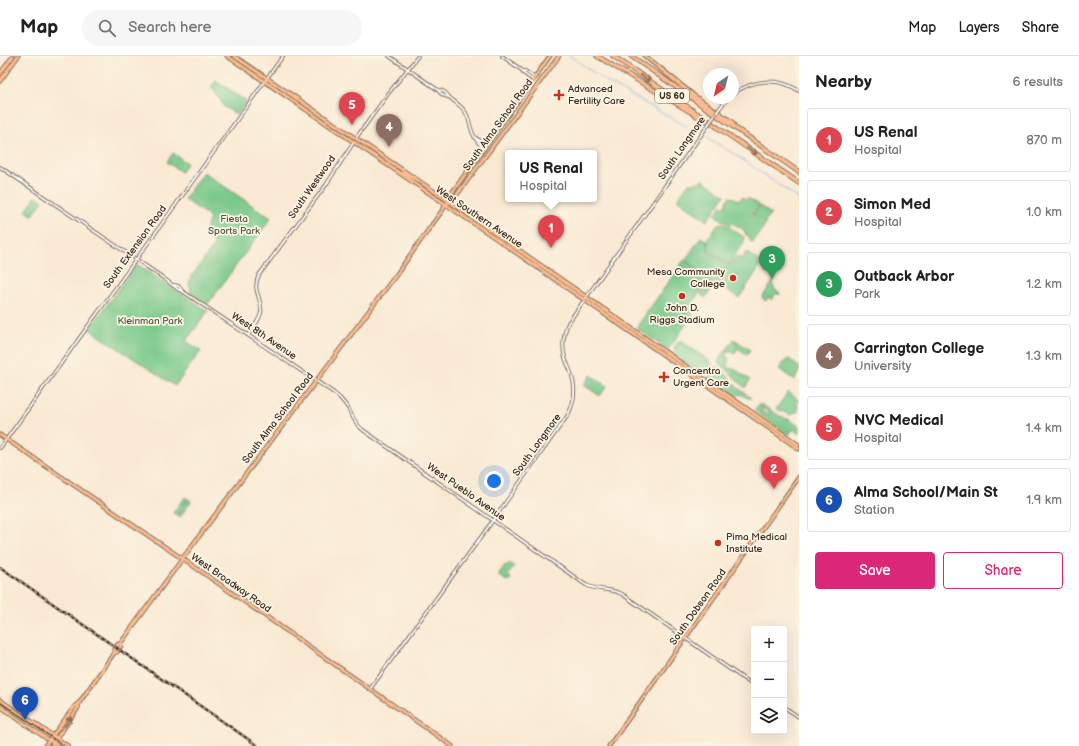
<!DOCTYPE html>
<meta charset="utf-8">
<style>
body{margin:0;font-family:"Balsamiq Sans",sans-serif;background:#f6f6f6;color:#202124}
.controls{position:absolute;right:12px;bottom:12px;display:grid;overflow:hidden;border-radius:4px;box-shadow:0 4px 16px #0002}
.controls button{width:36px;height:36px;display:grid;place-items:center;padding:0;border:0;border-bottom:1px solid #e0e0e0;background:#fff;color:#202124;font:20px sans-serif}
.compass{position:absolute;left:703px;top:12px;width:36px;height:36px;border-radius:50%;background:#fff;box-shadow:0 4px 16px #0002;rotate:215deg}
.you{position:absolute;left:494px;top:425px;width:14px;height:14px;margin:-10px;border:3px solid #fff;border-radius:50%;background:#1a73e8;box-shadow:0 0 0 6px #1a73e833}
.badge{display:grid;place-items:center;width:26px;height:26px;border-radius:50%;background:#db2777;color:#fff;font-size:13px;font-weight:700}
.pin{position:absolute;translate:-50% -33px;filter:drop-shadow(0 1px 2px #0008)}
.pin::after{content:'';position:absolute;top:21px;width:14px;height:12px;background:inherit;clip-path:polygon(0 0,100% 0,50% 100%)}
.popup{position:absolute;left:505px;top:94px;width:92px;height:52px;box-sizing:border-box;display:grid;place-content:center;border-radius:4px;background:#fff;filter:drop-shadow(0 1px 3px #0005);font-size:13px;white-space:nowrap;color:#757577}
.popup b{font-size:15px;color:#202124}
.popup::after{content:'';position:absolute;left:50%;top:100%;margin-left:-8px;border:8px solid transparent;border-top-color:#fff}
.list{margin:0;padding:0;list-style:none}
h2{display:flex;justify-content:space-between;align-items:center;height:52px;margin:0;padding:0 16px;font-size:17px}
h2 small{font-size:13px;font-weight:400;color:#757577}
.list li{display:grid;grid-template-columns:26px 1fr auto;gap:12px;align-items:center;box-sizing:border-box;height:64px;margin:0 8px 8px;padding:0 8px;border:1px solid #e0e0e0;border-radius:4px}
.list b{display:block;font-size:15px;white-space:nowrap}
.list p{margin:0;font-size:13px;white-space:nowrap;color:#757577}
.list em{font-size:13px;font-style:normal;color:#757577}
.actions{display:flex;gap:8px;padding:12px 16px}
.actions a{flex:1;padding:9px 0;border:1px solid #db2777;border-radius:4px;text-align:center;font-size:14px;color:#db2777}
.actions .main{background:#db2777;color:#fff}
.icon{flex:none;width:22px;height:22px;fill:none;stroke:currentColor;stroke-width:2;stroke-linecap:round;stroke-linejoin:round}
.map{position:relative;flex:none;width:799px;height:690px;overflow:hidden}
header{display:flex;align-items:center;gap:24px;box-sizing:border-box;height:56px;padding:0 20px;background:#fff;border-bottom:1px solid #e0e0e0}
header strong{font-size:19px}
nav{display:flex;gap:22px;margin-inline-start:auto;font-size:14px}
.search{width:280px;height:36px;background:#f6f6f6;display:flex;align-items:center;gap:10px;box-sizing:border-box;padding:0 14px;border-radius:22px;color:#757577;font-size:15px}
main{display:flex}
aside{flex:1;background:#fff}
.map>svg:first-child{display:block}
</style>
<header>
<strong>Map</strong>
<div class="search"><svg class="icon" aria-label="search" viewBox="0 0 24 24"><circle cx="10" cy="10" r="6"/><path d="M15 15l6 6"/></svg>Search here</div>
<nav><a>Map</a><a>Layers</a><a>Share</a></nav>
</header>
<main>
<div class="map">
<svg width="799" height="690" viewBox="0 0 799 690">
<rect width="100%" height="100%" fill="#fcf5e5"/>
<filter id="ink" filterUnits="userSpaceOnUse"><feTurbulence type="fractalNoise" baseFrequency=".025" numOctaves="2"/><feDisplacementMap in="SourceGraphic" scale="8" xChannelSelector="R" yChannelSelector="G"/><feConvolveMatrix kernelMatrix="1 2 1 2 8 2 1 2 1" color-interpolation-filters="sRGB"/></filter>
<filter id="wash" filterUnits="userSpaceOnUse"><feTurbulence type="fractalNoise" baseFrequency=".012" numOctaves="4" result="noise"/><feDisplacementMap in="SourceGraphic" scale="16" xChannelSelector="R" yChannelSelector="G"/><feGaussianBlur stdDeviation="0.9" result="paint"/><feColorMatrix in="noise" values="0 0 0 0 0 0 0 0 0 0 0 0 0 0 0 0 0 1.4 0 .05"/><feComposite in="paint" operator="in"/></filter>
<g filter="url(#wash)">
<rect width="100%" height="100%" fill="#f9e9d3"/>
<g fill="#79c889" stroke="#5a7954">
<polygon points="216,24 247,46 237,59 224,51 216,37 211,32"/>
<polygon points="173,97 187,107 181,116 167,106"/>
<polygon points="203,116 271,162 207,249 189,237 191,234 189,228 190,223 215,188 207,182 205,177 210,161 184,143"/>
<polygon points="703,124 725,139 707,165 678,144 678,142 689,127 696,127"/>
<polygon points="36,140 43,145 33,159 32,159 26,155"/>
<polygon points="729,141 735,142 739,145 742,141 746,144 748,142 759,149 753,158 751,157 750,159 752,160 753,158 754,159 760,150 771,158 765,166 765,169 753,186 750,185 749,180 746,179 744,174 732,167 730,169 715,159 721,150 725,150 727,148 727,146"/>
<polygon points="723,167 744,181 744,186 730,206 726,206 709,194 707,184 718,168"/>
<polygon points="701,181 706,184 708,195 725,207 730,208 721,216 717,224 706,241 704,241 700,238 702,236 702,234 704,235 707,231 705,230 706,228 705,228 682,262 688,254 693,257 692,259 669,293 667,293 636,272 684,204 697,214 696,216 700,220 703,226 705,222 699,218 700,216 711,223 687,205 686,203"/>
<polygon points="746,196 760,206 761,209 739,242 717,227 721,218 737,200 742,203"/>
<polygon points="137,208 208,255 186,285 201,295 175,330 89,273"/>
<path d="M774,224C771,231 775,234 780,237L779,239L776,237L774,240H773L774,241L772,244L768,241L766,245L762,242L763,240Z"/>
<polygon points="734,283 737,285 735,285 735,287 737,287 737,285 750,294 747,299 738,292 737,293 738,293 736,295 736,296 735,298 730,295 730,294 727,293"/>
<polygon points="680,284 712,307 712,308 707,316 703,314 700,317 674,299 676,295 673,293"/>
<polygon points="726,294 729,295 727,297 726,300 728,302 729,304 727,307 729,312 736,314 750,324 745,332 727,314 718,307 718,305"/>
<polygon points="789,303 799,311 799,316 794,324 779,313 785,305"/>
<path d="M716,310L725,317L737,331L751,342H747C742,339 741,337 735,340L731,338L732,336L731,335L728,337L724,334L727,329L723,334L707,322L715,311Z"/>
<polygon points="591,319 607,330 600,340 584,329"/>
<polygon points="788,336 796,342 796,343 798,344 797,348 798,355 791,359 776,353"/>
<path d="M759,348C763,353 761,359 770,358L768,355L763,353L761,348L778,359L790,364L799,370V378L793,373L789,379L755,355L754,354Z"/>
<polygon points="185,441 188,443 184,448 188,443 191,445 180,461 177,459 181,454 176,459 173,457 181,446 182,447 181,446"/>
<polygon points="509,507 514,510 508,519 511,522 508,526 498,519 505,509 506,510"/>
</g>
<g fill="none" stroke-linecap="round" stroke-linejoin="round">
<g stroke="#639fd4" stroke-width="1">
<polyline points="570,0 607,26 695,75"/>
<polyline points="708,82 740,102 799,143"/>
<polyline points="777,360 779,361"/>
<polyline points="773,367 774,367"/>
</g>
</g>
</g>
<g filter="url(#ink)">
<g fill="none" stroke-linecap="round" stroke-linejoin="round">
<g stroke="#7e6d5d" stroke-width="4">
<g id="minor">
<path d="M389,0L438,34C440,38 445,41 449,41"/>
<polyline points="502,0 523,15 525,15 535,22"/>
<polyline points="523,15 523,17 533,24"/>
<path d="M438,34C444,34 447,38 450,42C456,47 462,50 466,57C469,62 469,67 471,72C473,81 478,87 484,93"/>
<path d="M733,38C753,23 779,21 799,35"/>
<polyline points="719,53 728,42"/>
<polyline points="356,82 388,38 418,0"/>
<polyline points="476,82 486,89"/>
<path d="M0,111L162,221L179,234L182,235L334,337C338,340 342,344 345,348C353,358 352,365 363,374L586,529C597,535 610,532 622,538L754,630"/>
<path d="M174,229C177,229 181,231 182,235"/>
<path d="M248,279C253,272 259,265 261,257C263,242 251,235 259,219L326,129L354,86"/>
<polyline points="0,392 283,0"/>
<path d="M370,633L486,474L568,359C574,347 576,333 572,320C570,312 565,305 564,297C562,287 564,277 568,267L706,72"/>
<polyline points="784,651 799,661"/>
</g>
</g>
<g stroke="#7e6d5d" stroke-width="5">
<g id="major">
<polyline points="227,0 485,175 799,393"/>
<polyline points="234,0 444,142 799,389"/>
<polyline points="0,18 13,0"/>
<polyline points="0,25 18,0"/>
<polyline points="402,117 417,124"/>
<polyline points="449,145 449,141 550,0"/>
<polyline points="0,379 199,514 452,690"/>
<polyline points="114,597 117,596 121,590 120,588"/>
<polyline points="0,644 68,690"/>
<polyline points="0,650 25,668 58,690"/>
<polyline points="45,690 75,650 79,647 114,597 114,594 118,588 120,588 194,487 396,219 449,145 453,144 559,0"/>
<polyline points="51,690 78,652 79,647"/>
<polyline points="609,690 799,421"/>
</g>
</g>
<g stroke="#7e6d5d" stroke-width="5.5">
<g id="highway">
<polyline points="597,0 699,61"/>
<polyline points="613,0 799,127"/>
<polyline points="631,0 799,116"/>
<polyline points="645,0 694,40 732,66 734,70"/>
</g>
</g>
<use href="#minor" stroke="#fff" stroke-width="2"/>
<use href="#major" stroke="#fbbb8d" stroke-width="3"/>
<use href="#highway" stroke="#fbbb8d" stroke-width="3.5"/>
<polyline stroke="#3b2a1e" stroke-width="1" points="0,646 64,690"/>
<g stroke="#3b2a1e" stroke-width="2.5">
<polyline id="rail" points="0,511 258,690"/>
</g>
<use href="#rail" stroke="#fcf5e5" stroke-width="1" stroke-dasharray="3" stroke-linecap="butt"/>
<g stroke="#7e6d5d" stroke-width="4" stroke-linecap="butt">
<polyline id="minor-bridge" points="706,72 719,53"/>
</g>
<use href="#minor-bridge" stroke="#fff" stroke-width="2"/>
</g>
<defs><path id="oneway-shaft" d="M-6 0H5M1.5-3L5.5 0L1.5 3" fill="none" stroke-width="1.6" stroke-linecap="round" stroke-linejoin="round"/></defs>
<g stroke="#916b50">
<use href="#oneway-shaft" transform="translate(645 22) rotate(35)"/>
<use href="#oneway-shaft" transform="translate(752 95) rotate(34)"/>
<use href="#oneway-shaft" transform="translate(68 666) rotate(-54)"/>
</g>
</g>
<g fill="#c8321e" stroke="#fcf5e5" stroke-width="1.5">
<path d="M557 33h4v4h4v4h-4v4h-4v-4h-4v-4h4z"/>
<circle cx="733" cy="222" r="4"/>
<circle cx="682" cy="240" r="4"/>
<path d="M662 315h4v4h4v4h-4v4h-4v-4h-4v-4h4z"/>
<circle cx="718" cy="487" r="4"/>
</g>
<g text-anchor="middle" dominant-baseline="central" stroke-width="3.5" stroke-linejoin="round" paint-order="stroke">
<rect fill="#fcf5e5" stroke="#75675a" stroke-width="1" x="655" y="33" width="34" height="14" rx="3"/>
<g font-size="9" font-weight="bold" fill="#3b2a1e">
<text x="672" y="40">US 60</text>
</g>
<g font-size="10" fill="#3b2a1e" stroke="#fcf5e5" text-anchor="start">
<text x="568" y="33">Advanced<tspan x="568" dy="12">Fertility Care</tspan></text>
<text x="725" y="216" text-anchor="end">Mesa Community<tspan x="725" dy="12">College</tspan></text>
<text x="682" y="252" text-anchor="middle">John D.<tspan x="682" dy="12">Riggs Stadium</tspan></text>
<text x="673" y="315">Concentra<tspan x="673" dy="12">Urgent Care</tspan></text>
<text x="726" y="481">Pima Medical<tspan x="726" dy="12">Institute</tspan></text>
</g>
<g font-size="10" fill="#3b2a1e" stroke="#fcf5e5">
<text transform="translate(498 69) rotate(-54)">South Alma School Road</text>
<text transform="translate(682 92) rotate(-55)">South Longmore</text>
<text transform="translate(312 131) rotate(-55)">South Westwood</text>
<text transform="translate(479 161) rotate(34)">West Southern Avenue</text>
<text transform="translate(135 191) rotate(-54)">South Extension Road</text>
<text transform="translate(264 280) rotate(34)">West 8th Avenue</text>
<text transform="translate(278 362) rotate(-53)">South Alma School Road</text>
<text transform="translate(537 389) rotate(-54)">South Longmore</text>
<text transform="translate(466 436) rotate(35)">West Pueblo Avenue</text>
<text transform="translate(231 527) rotate(35)">West Broadway Road</text>
<text transform="translate(698 551) rotate(-55)">South Dobson Road</text>
</g>
<g font-size="10" fill="#4e593e" stroke="#fcf5e5">
<text x="234" y="163">Fiesta<tspan x="234" dy="12">Sports Park</tspan></text>
<text x="150" y="265">Kleinman Park</text>
</g>
</g>
</svg>
<div class="controls">
<button>+</button>
<button>−</button>
<button><svg class="icon" aria-label="layers" viewBox="0 0 24 24"><path d="M12 4l9 5-9 5-9-5zM3 14l9 5 9-5"/></svg></button>
</div>
<svg class="compass" viewBox="-18 -18 36 36"><path d="M0-13l5 13h-10z" fill="#e53935"/><path d="M0 13l5-13h-10z" fill="#757577"/></svg>
<div class="you"></div>
<div class="pin badge" style="left:551px;top:192px;background:#e0444e">1</div>
<div class="popup"><b>US Renal</b>Hospital</div>
<div class="pin badge" style="left:774px;top:433px;background:#e0444e">2</div>
<div class="pin badge" style="left:772px;top:223px;background:#2e9e5b">3</div>
<div class="pin badge" style="left:389px;top:91px;background:#8d6e63">4</div>
<div class="pin badge" style="left:352px;top:69px;background:#e0444e">5</div>
<div class="pin badge" style="left:25px;top:664px;background:#1a4fb4">6</div>
</div>
<aside>
<h2>Nearby<small>6 results</small></h2>
<ul class="list">
<li><span class="badge" style="background:#e0444e">1</span><div><b>US Renal</b><p>Hospital</p></div><em>870 m</em></li>
<li><span class="badge" style="background:#e0444e">2</span><div><b>Simon Med</b><p>Hospital</p></div><em>1.0 km</em></li>
<li><span class="badge" style="background:#2e9e5b">3</span><div><b>Outback Arbor</b><p>Park</p></div><em>1.2 km</em></li>
<li><span class="badge" style="background:#8d6e63">4</span><div><b>Carrington College</b><p>University</p></div><em>1.3 km</em></li>
<li><span class="badge" style="background:#e0444e">5</span><div><b>NVC Medical</b><p>Hospital</p></div><em>1.4 km</em></li>
<li><span class="badge" style="background:#1a4fb4">6</span><div><b>Alma School/Main St</b><p>Station</p></div><em>1.9 km</em></li>
</ul>
<div class="actions"><a class="main">Save</a><a>Share</a></div>
</aside>
</main>
